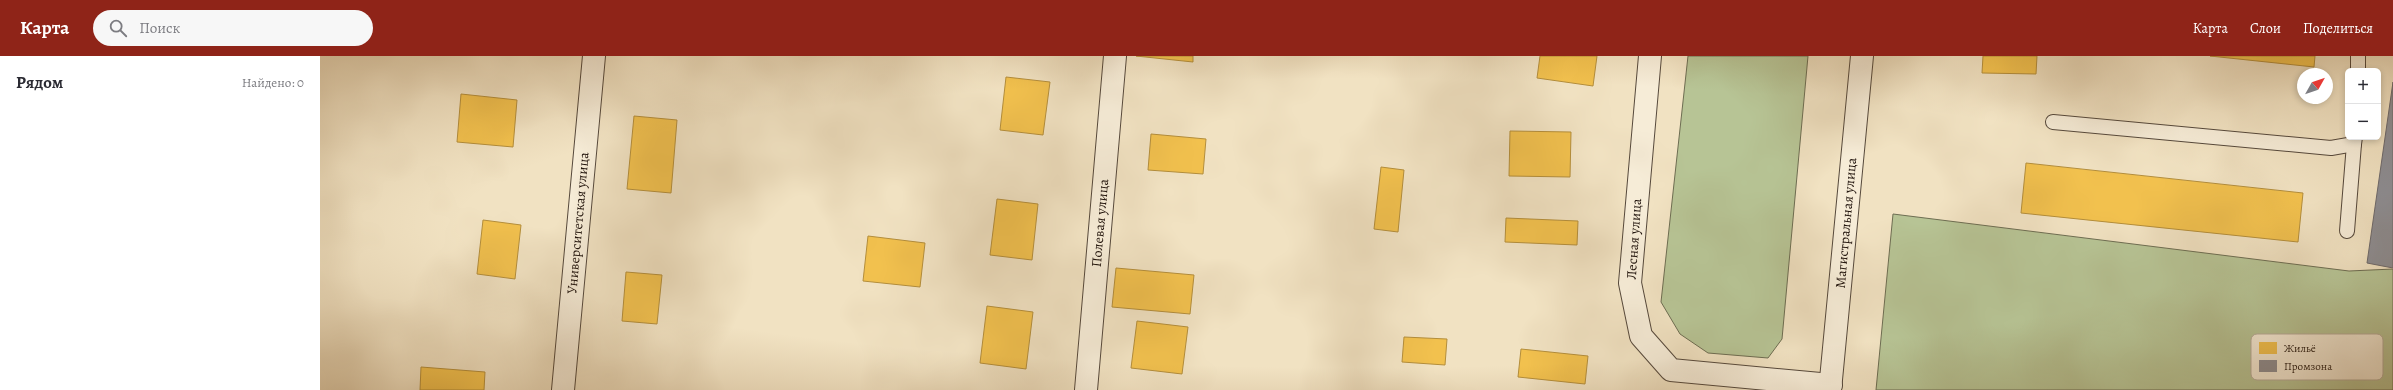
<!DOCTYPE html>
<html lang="ru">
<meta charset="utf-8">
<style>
body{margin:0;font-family:Alegreya,serif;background:#f7f7f7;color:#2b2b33}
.controls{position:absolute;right:12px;top:12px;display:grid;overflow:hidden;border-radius:6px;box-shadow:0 2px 6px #0003}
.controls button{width:36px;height:36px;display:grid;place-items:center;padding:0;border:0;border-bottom:1px solid #e1e1e2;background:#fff;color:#2b2b33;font:20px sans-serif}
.compass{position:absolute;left:1977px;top:12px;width:36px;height:36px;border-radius:50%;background:#fff;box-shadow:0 2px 6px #0003;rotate:50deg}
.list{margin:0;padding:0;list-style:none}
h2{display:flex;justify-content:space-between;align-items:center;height:52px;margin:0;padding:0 16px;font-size:17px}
h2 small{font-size:13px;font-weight:400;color:#7c7c81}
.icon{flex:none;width:22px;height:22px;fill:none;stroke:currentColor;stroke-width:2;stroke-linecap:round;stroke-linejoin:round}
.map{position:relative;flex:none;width:2073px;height:334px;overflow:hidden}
header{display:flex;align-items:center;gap:24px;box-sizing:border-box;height:56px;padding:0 20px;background:#8f2418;color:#fff}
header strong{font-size:19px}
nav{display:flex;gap:22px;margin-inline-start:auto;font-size:14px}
.search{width:280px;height:36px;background:#f7f7f7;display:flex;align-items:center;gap:10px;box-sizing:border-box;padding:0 14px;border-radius:22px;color:#7c7c81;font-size:15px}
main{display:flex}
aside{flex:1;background:#fff}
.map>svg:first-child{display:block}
</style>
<header>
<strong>Карта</strong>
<div class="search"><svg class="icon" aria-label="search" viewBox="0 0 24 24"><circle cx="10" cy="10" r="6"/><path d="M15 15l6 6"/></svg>Поиск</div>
<nav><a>Карта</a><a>Слои</a><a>Поделиться</a></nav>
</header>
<main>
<aside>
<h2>Рядом<small>Найдено: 0</small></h2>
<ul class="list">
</ul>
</aside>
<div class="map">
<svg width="2073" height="334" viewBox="0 0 2073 334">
<rect width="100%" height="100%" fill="#f1e2c2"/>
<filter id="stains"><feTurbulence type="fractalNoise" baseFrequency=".005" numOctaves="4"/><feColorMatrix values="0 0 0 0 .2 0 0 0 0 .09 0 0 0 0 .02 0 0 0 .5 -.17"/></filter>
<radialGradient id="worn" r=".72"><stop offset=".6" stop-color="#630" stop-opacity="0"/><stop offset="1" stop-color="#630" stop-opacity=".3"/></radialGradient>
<g fill="#b7c495" stroke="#6d6d52">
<polygon points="1368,0 1488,0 1462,283 1448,302 1388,297 1360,278 1341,246"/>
<polygon points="1573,158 2029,215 2073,213 2073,334 1556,334"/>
</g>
<g fill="#f2c14e" stroke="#b48e3b">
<polygon points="816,0 873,0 873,6"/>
<polygon points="1220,0 1277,0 1273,30 1217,22"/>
<polygon points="1663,0 1717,0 1716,18 1662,17"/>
<polygon points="1890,0 1995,0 1994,11"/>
<polygon points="686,21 730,26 723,79 680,74"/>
<polygon points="141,38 197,44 193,91 137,86"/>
<polygon points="314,60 357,64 351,137 307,133"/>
<polygon points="1190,75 1251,76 1250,121 1189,120"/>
<polygon points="831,78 886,83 883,118 828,114"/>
<polygon points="1706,107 1983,137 1978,186 1701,157"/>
<polygon points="1061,111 1084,114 1078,176 1054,173"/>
<polygon points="677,143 718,148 712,204 670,199"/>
<polygon points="1186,162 1258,165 1257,189 1185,186"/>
<polygon points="163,164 201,169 195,223 157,218"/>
<polygon points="548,180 605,187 600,231 543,225"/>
<polygon points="796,212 874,219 870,258 792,251"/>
<polygon points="306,216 342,219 337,268 302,265"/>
<polygon points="667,250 713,256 706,313 660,307"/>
<polygon points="817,265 868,271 862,318 811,312"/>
<polygon points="1084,281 1127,283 1125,309 1082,306"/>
<polygon points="1201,293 1268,300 1265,328 1198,321"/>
<polygon points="101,311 165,316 164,334 100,334"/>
</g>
<polygon fill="#8d8d92" stroke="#6d696b" points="2073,26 2073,212 2047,207"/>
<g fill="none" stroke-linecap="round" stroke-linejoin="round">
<g stroke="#56493c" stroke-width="16">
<g id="lane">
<polyline points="2038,15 2038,0"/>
<polyline points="1733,66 2011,92 2034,88 2035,81"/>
<polyline points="2027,175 2034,88"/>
</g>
</g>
<g stroke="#56493c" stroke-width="24">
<g id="street">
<polyline points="1330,0 1310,227 1321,280 1351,314 1511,329"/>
<polyline points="243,334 274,0"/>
<polyline points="766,334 795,0"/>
<polyline points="1510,334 1542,0"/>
</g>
</g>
<use href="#lane" stroke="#f6ecd7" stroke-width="14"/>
<use href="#street" stroke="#f6ecd7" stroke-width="22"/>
</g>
<g text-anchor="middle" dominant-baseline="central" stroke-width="4" stroke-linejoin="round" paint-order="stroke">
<g font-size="14" fill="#23160f" stroke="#f6ecd7">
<text transform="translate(258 167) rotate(-85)">Университетская улица</text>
<text transform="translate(780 167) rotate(-85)">Полевая улица</text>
<text transform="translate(1526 167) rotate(-85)">Магистральная улица</text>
<text transform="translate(1314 183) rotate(-86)">Лесная улица</text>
</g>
</g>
<rect x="1931" y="278" width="132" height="46" rx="6" fill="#f6ecd7" stroke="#b7ac9b" stroke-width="1"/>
<rect x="1939" y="286" width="18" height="12" fill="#f2c14e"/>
<rect x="1939" y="304" width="18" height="12" fill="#8d8d92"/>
<g font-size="11" fill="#23160f">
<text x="1964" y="296">Жильё</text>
<text x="1964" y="314">Промзона</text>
</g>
<rect width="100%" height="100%" filter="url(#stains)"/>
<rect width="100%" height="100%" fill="url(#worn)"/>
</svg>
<div class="controls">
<button>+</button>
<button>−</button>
</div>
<svg class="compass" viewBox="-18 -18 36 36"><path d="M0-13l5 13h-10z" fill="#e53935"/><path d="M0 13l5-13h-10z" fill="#7c7c81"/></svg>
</div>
</main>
